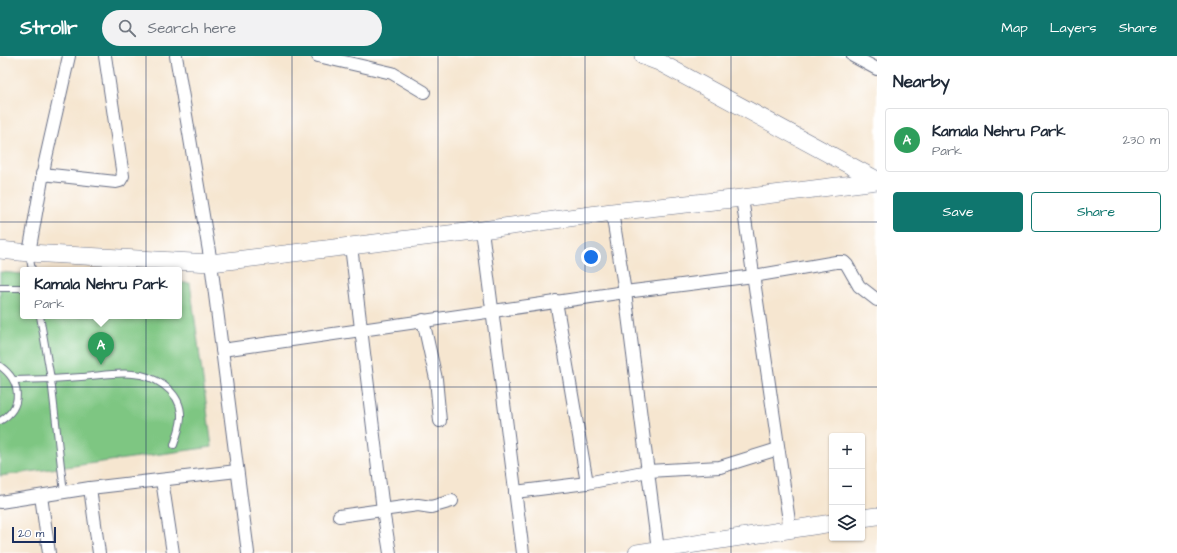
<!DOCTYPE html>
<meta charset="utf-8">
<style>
body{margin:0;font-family:"Architects Daughter",sans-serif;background:#f2f2f3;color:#1f2937}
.controls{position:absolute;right:12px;bottom:12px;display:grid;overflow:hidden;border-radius:4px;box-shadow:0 1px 3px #0004}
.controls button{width:36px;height:36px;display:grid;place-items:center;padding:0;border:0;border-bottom:1px solid #e0e1e3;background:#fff;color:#1f2937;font:20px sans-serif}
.scale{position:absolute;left:12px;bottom:10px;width:44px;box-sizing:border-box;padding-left:4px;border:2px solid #1b2f5e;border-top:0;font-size:11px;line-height:14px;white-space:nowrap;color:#1b2f5e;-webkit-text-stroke:3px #fff;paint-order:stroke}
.you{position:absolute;left:591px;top:201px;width:14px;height:14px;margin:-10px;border:3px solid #fff;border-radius:50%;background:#1a73e8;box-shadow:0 0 0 6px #1a73e833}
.badge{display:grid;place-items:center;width:26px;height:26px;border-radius:50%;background:#0f766e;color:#fff;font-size:13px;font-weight:700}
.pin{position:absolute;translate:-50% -33px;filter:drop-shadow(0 1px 2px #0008)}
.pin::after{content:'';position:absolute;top:21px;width:14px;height:12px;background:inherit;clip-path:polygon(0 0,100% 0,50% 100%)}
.popup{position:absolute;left:20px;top:211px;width:162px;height:52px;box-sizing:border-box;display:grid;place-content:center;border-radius:4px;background:#fff;filter:drop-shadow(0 1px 3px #0005);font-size:13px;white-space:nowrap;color:#747a83}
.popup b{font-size:15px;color:#1f2937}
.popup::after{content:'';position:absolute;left:50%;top:100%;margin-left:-8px;border:8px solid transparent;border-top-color:#fff}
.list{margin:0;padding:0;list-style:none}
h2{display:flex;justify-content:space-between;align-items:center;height:52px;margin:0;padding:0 16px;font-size:17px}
h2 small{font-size:13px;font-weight:400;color:#747a83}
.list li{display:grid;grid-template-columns:26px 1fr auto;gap:12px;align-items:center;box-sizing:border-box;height:64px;margin:0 8px 8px;padding:0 8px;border:1px solid #e0e1e3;border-radius:4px}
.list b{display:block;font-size:15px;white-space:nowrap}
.list p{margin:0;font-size:13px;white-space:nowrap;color:#747a83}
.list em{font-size:13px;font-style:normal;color:#747a83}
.actions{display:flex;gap:8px;padding:12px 16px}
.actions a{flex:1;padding:9px 0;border:1px solid #0f766e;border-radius:4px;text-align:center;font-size:14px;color:#0f766e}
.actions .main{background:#0f766e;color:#fff}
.icon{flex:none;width:22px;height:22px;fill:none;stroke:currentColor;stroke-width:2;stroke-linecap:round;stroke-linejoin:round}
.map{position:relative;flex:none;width:877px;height:497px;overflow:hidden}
header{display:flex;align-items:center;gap:24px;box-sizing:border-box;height:56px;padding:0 20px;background:#0f766e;color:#fff}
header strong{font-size:19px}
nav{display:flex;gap:22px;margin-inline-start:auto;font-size:14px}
.search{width:280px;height:36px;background:#f2f2f3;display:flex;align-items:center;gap:10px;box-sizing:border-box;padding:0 14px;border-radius:22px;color:#747a83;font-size:15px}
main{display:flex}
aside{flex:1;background:#fff}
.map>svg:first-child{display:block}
</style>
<header>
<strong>Strollr</strong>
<div class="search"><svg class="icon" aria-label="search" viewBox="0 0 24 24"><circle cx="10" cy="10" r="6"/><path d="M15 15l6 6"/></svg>Search here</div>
<nav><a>Map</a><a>Layers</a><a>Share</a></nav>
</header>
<main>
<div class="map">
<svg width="877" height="497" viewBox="0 0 877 497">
<rect width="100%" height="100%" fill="#fff"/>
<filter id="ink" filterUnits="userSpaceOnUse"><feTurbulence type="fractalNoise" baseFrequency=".025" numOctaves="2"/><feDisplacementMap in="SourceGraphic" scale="8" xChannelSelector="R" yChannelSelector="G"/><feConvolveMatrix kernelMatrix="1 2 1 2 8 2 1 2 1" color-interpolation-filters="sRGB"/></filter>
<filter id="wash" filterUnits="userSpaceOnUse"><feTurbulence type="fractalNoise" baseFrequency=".012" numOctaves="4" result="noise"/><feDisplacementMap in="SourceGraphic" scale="16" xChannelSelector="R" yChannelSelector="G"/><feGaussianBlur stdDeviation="0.9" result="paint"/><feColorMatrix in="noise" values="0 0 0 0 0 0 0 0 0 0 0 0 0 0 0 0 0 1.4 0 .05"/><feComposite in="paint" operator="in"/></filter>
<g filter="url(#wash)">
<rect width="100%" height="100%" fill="#f6e6d0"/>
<polygon fill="#7ec682" stroke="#4c7a70" points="0,216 23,218 23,260 179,260 179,227 190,227 212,391 0,420"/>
</g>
<g filter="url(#ink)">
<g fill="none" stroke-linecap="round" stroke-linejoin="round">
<g stroke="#686f86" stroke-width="8">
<g id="lane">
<polyline points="29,198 32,214"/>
<polyline points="0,232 23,232"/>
<polyline points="40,260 51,323 64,437"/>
<path d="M0,310C21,325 24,351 0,365"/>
<path d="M14,324C36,324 59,323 81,321C98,320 116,316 133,318C153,319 179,334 181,357C182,368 177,379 174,389"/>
</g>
</g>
<g stroke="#686f86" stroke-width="14">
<g id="street">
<polyline points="176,0 211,207 248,497"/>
<polyline points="318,0 392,17 424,36"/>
<polyline points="853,0 877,13"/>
<polyline points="42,118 116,126 120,125 123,120 105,0"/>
<polyline points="742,142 790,472"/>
<polyline points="612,156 625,236 658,494"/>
<polyline points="482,174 523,497"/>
<polyline points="351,190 383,454 390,497"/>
<polyline points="29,197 45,106 69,0"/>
<polyline points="556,245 587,427"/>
<polyline points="423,264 436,323 440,365"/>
<polyline points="222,294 625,236 754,220 836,206 844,206 847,209 859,230 877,244"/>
<polyline points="162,424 173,497"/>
<polyline points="90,432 99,497"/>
<polyline points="515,436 587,427 648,415 720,411 778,393"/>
<polyline points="41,440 49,497"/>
<polyline points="0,446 90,432 237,415"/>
<polyline points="339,460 418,449 431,451 452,445"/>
</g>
</g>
<g stroke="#686f86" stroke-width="18">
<g id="secondary">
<polyline points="643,0 659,6 877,124"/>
<polyline points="0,194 29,197 211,207 482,174 612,156 742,142 877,125"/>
<polyline points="862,462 877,460"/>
<polyline points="637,497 832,467"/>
</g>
</g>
<use href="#lane" stroke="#fff" stroke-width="6"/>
<use href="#street" stroke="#fff" stroke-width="12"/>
<use href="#secondary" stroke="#fff" stroke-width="17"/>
</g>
</g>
<path fill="none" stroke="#1b2f5e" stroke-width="1" stroke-opacity="0.55" d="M146,0V497M292,0V497M438,0V497M585,0V497M731,0V497M0,166H877M0,331H877"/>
</svg>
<div class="controls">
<button>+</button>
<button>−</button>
<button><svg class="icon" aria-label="layers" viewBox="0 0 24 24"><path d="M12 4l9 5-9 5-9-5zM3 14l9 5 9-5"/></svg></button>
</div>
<div class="scale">20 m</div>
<div class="you"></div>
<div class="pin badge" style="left:101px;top:309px;background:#2e9e5b">A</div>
<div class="popup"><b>Kamala Nehru Park</b>Park</div>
</div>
<aside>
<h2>Nearby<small></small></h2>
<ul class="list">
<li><span class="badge" style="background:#2e9e5b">A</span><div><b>Kamala Nehru Park</b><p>Park</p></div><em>230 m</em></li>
</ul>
<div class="actions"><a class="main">Save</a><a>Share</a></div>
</aside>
</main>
